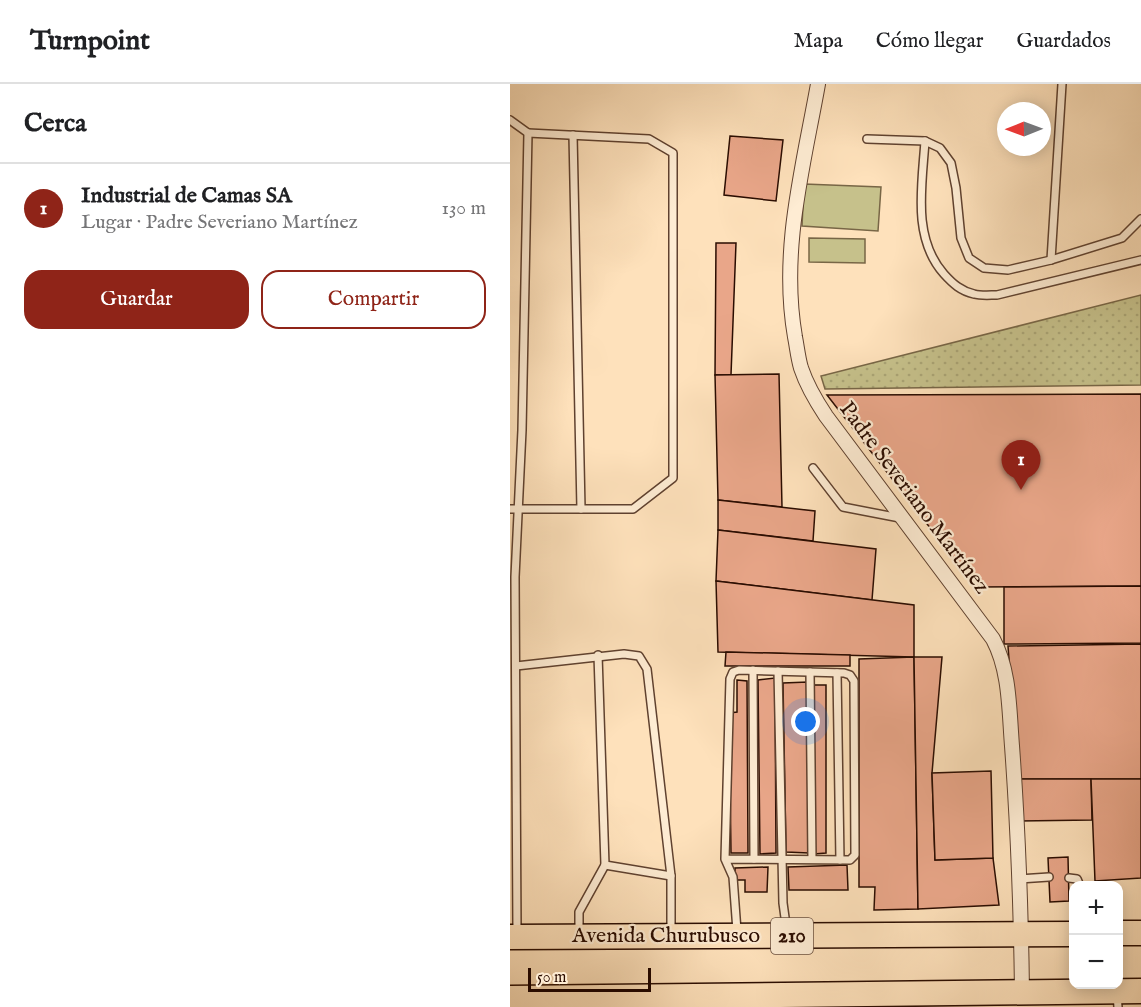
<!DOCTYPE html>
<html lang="es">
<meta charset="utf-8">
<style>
body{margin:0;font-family:"IM FELL English",serif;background:#f2f2f2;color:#202124}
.controls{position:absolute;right:18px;bottom:18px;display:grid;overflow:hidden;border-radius:12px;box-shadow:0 3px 15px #0003}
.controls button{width:54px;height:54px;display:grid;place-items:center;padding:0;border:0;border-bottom:2px solid #e0e0e0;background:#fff;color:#202124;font:30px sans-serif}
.compass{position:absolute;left:487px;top:18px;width:54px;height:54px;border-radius:50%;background:#fff;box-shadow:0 3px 15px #0003;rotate:269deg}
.scale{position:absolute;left:18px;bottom:15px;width:123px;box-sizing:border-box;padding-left:6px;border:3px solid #2a0c00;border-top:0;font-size:16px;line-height:21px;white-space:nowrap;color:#2a0c00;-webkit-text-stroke:4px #feecd3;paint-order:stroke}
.you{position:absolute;left:296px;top:638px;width:21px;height:21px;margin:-15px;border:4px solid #fff;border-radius:50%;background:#1a73e8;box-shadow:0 0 0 9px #1a73e833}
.badge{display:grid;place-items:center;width:39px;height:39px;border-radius:50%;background:#8f2418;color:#fff;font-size:20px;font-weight:700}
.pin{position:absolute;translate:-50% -50px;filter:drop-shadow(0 2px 3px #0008)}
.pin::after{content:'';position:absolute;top:32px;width:21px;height:18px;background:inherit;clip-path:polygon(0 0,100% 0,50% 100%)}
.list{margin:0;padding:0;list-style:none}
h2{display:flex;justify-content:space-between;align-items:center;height:78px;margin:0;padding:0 24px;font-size:26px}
h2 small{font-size:20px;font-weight:400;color:#757577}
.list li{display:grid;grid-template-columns:39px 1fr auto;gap:18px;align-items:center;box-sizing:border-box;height:90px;padding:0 24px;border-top:2px solid #e0e0e0}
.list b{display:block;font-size:22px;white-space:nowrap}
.list p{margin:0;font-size:20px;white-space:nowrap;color:#757577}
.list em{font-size:20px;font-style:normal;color:#757577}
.actions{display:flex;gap:12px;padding:18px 24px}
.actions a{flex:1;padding:14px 0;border:2px solid #8f2418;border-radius:18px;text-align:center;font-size:21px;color:#8f2418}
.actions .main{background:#8f2418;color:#fff}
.map{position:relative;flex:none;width:631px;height:923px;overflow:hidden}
header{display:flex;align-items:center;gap:36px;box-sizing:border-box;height:84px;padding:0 30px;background:#fff;border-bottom:2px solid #e0e0e0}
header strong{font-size:28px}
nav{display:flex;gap:33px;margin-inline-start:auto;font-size:21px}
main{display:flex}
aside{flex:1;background:#fff}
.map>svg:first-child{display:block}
</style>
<header>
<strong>Turnpoint</strong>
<nav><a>Mapa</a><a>Cómo llegar</a><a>Guardados</a></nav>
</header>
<main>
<aside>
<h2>Cerca<small></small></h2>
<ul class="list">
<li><span class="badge">1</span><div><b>Industrial de Camas SA</b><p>Lugar · Padre Severiano Martínez</p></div><em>130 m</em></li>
</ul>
<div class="actions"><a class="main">Guardar</a><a>Compartir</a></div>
</aside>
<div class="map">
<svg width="631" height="923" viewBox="0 0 631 923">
<defs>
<pattern id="grass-dots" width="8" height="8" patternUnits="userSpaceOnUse" patternTransform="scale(1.5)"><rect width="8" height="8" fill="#c6c18b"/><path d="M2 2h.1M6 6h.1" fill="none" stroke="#aaa576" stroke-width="1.8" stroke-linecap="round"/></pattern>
</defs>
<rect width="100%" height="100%" fill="#fee1bb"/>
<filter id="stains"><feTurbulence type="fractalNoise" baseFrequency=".00333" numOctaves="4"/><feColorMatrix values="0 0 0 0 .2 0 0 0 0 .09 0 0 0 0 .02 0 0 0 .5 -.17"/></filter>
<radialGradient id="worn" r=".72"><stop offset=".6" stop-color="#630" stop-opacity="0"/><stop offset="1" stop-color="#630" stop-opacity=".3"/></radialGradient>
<polygon fill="url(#grass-dots)" stroke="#786646" stroke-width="1.5" points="631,211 631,301 315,305 311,292"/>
<g fill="#c6c18b" stroke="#786646" stroke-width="1.5">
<polygon points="294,100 371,103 368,147 292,142"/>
<polygon points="299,154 355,155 355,179 299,178"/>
</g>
<g fill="#e9a689" stroke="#2a0c00" stroke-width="1.5">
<polygon points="220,52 273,56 266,117 214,111"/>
<polygon points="206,159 226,159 221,291 205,291"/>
<polygon points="269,290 272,423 208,416 205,291"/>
<polygon points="631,310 631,502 466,503 317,311"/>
<polygon points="208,416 305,427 303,457 208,446"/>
<polygon points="208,446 366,465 362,516 206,497"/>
<polygon points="206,497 404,521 404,573 208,568"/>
<polygon points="631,502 631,559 494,560 494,503"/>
<polygon points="631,560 631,695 508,695 498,562"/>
<polygon points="216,568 340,571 340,582 215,582"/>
<polygon points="404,573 408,825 364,826 365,803 349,803 349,575"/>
<polygon points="404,573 432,573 422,689 425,776 483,774 489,821 408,825"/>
<polygon points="265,594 266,769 250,770 248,596"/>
<polygon points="227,596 237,597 238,769 221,769 219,629 227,628"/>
<polygon points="298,598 299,769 276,768 273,599"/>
<polygon points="301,601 316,601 316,769 304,770"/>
<polygon points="481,687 483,774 425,776 422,689"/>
<polygon points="508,695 581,695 582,736 509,737"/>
<polygon points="581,695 631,695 631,794 585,797"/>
<polygon points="558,773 559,817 540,818 538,774"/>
<polygon points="337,781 338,806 279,806 278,783"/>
<polygon points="258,783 257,808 235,808 235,796 225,796 225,784"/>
</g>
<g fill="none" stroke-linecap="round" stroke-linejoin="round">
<g stroke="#5f412f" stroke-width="10">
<g id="lane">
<polyline points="0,36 18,49 12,346 5,493 7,849"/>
<polyline points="63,51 71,425"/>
<polyline points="357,55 415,57 430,64 441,79 446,104 451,154 459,174 474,184 498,186 541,176 612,154 631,135"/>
<path d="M415,57C412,102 402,154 434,190C443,200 451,207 464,210C471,212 480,211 487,211L631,176"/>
<polyline points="541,176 552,0"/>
<polyline points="303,384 333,423 390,434"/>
<polyline points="0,425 123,425 163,394 163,69 139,55 18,49"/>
<polyline points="88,571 95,781 161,792"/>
<polyline points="6,582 114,570 129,572 137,585 161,792 161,849"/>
<polyline points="243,586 244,775"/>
<polyline points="268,587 273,819 277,848"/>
<polyline points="300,588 302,775"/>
<polyline points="327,589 330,776"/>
<polyline points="215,775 340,776 345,771 344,597 340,591 334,589 229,586 223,588 220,595 215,775 223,793 227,847"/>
<polyline points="559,794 567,795 570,802"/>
<polyline points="509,795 539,793"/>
<polyline points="69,850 69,828 95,781"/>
<polyline points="607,910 608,923"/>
</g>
</g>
<g stroke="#5f412f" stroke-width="16">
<path id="street" d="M308,0C293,84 270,167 285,253C287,263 288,274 291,284C297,302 306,317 316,332L483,555C500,587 499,625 502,662C508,744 511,826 512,908"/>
</g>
<g stroke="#2a0c00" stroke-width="27">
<g id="highway">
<polyline points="608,849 631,849"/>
<polyline points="0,853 564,850"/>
<polyline points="0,914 631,907"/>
</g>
</g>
<use href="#lane" stroke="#feecd3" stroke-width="7"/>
<use href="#street" stroke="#feecd3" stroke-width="14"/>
<use href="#highway" stroke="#fee1bb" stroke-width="24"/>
</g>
<g text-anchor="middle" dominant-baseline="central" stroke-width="4.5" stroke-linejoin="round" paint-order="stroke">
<rect fill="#feecd3" stroke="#6a4f3f" stroke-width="1.5" x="261" y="834" width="42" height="36" rx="4.5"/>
<g font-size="21" font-weight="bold" fill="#2a0c00">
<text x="282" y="852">210</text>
</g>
<g font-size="22" fill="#2a0c00" stroke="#feecd3">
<text transform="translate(404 414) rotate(53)">Padre Severiano Martínez</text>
<text x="156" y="852">Avenida Churubusco</text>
</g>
</g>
<rect width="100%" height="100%" filter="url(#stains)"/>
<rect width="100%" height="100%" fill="url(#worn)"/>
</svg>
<div class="controls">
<button>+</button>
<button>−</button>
</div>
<svg class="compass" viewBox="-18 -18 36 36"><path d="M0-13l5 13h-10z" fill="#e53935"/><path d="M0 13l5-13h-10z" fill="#757577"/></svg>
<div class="scale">50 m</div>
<div class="you"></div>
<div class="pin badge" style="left:511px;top:406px">1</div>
</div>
</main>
